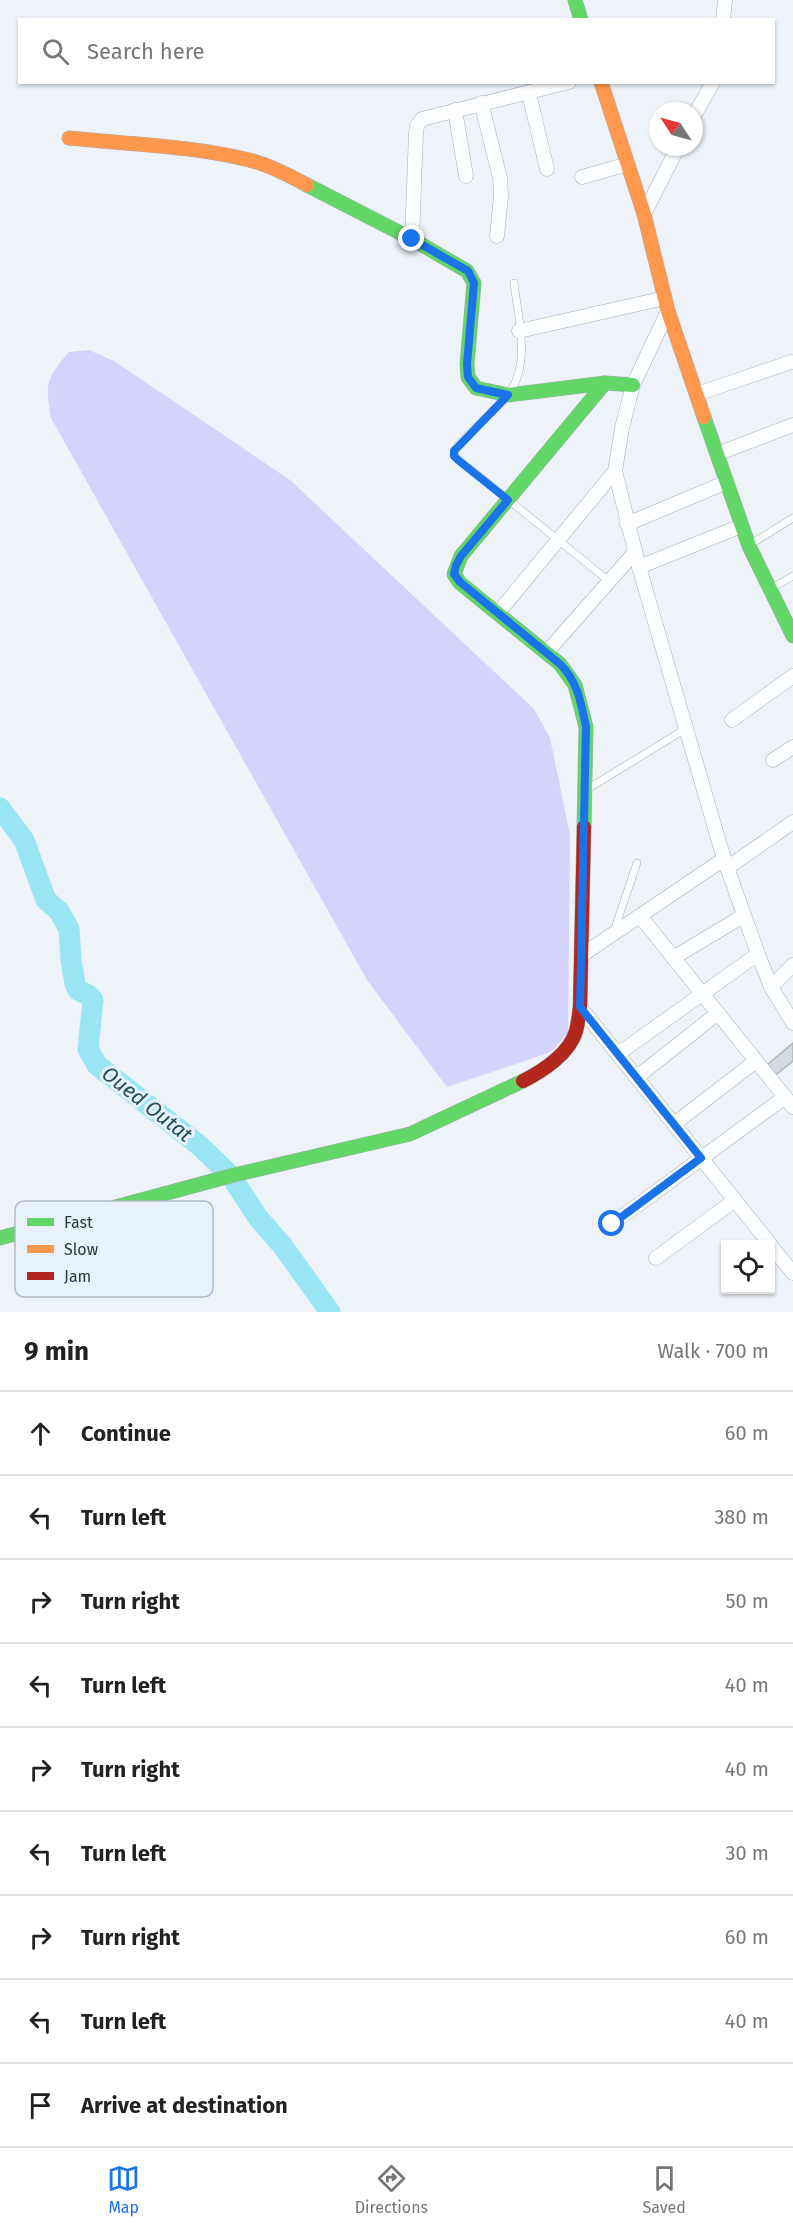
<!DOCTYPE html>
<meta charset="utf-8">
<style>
body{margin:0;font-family:"Fira Sans",sans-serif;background:#f2f2f2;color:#222}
.controls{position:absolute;right:18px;bottom:18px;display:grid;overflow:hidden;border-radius:0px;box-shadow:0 2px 4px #0004}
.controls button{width:54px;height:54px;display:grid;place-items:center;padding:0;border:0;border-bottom:2px solid #e0e0e0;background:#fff;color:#222;font:30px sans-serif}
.compass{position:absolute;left:649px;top:102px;width:54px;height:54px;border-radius:50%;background:#fff;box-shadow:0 2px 4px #0004;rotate:306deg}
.stop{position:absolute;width:18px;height:18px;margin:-14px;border:4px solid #1a73e8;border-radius:50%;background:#fff}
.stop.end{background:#1a73e8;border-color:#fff;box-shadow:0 2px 6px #0008}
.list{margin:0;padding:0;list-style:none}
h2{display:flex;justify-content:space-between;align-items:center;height:78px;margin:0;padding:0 24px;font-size:26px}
h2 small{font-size:20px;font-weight:400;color:#767676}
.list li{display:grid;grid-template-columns:39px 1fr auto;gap:18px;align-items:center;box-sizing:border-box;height:84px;padding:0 24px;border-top:2px solid #e0e0e0}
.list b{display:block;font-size:22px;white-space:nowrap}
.list em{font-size:20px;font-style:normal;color:#767676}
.icon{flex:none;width:33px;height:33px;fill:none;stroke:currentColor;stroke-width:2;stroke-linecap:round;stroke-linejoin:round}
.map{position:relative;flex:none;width:793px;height:1312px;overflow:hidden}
.search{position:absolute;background:#fff;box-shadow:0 2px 4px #0004;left:18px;right:18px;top:18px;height:66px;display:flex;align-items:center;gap:15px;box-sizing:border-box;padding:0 21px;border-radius:0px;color:#767676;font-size:22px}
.sheet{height:834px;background:#fff}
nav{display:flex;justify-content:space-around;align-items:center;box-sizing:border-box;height:84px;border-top:2px solid #e0e0e0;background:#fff;font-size:16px;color:#767676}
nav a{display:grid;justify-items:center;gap:3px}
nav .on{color:#1a73e8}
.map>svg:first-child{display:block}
</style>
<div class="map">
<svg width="793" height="1312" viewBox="0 0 793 1312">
<rect width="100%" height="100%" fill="#edf3f9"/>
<path fill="#d3d3fc" d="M89,350L114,361L290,480L534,709L550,738L570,835L568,1033L551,1052L447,1087L367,980L51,418C45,383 46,379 69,352Z"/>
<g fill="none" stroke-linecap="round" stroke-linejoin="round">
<polyline stroke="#9ae5f3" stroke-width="21" points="0,808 24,840 46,900 59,911 69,929 71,960 75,984 78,990 88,995 93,1000 88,1049 97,1065 200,1146 230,1175 259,1219 282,1245 330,1312"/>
</g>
<polygon fill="#d1dbe2" stroke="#adb6bc" stroke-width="1.5" points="793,1043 793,1061 773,1077 767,1065"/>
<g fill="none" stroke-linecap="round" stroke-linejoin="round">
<g stroke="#a7aeb5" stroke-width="8">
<g id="lane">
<path d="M514,283C518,318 532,366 507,396C492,413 474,428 458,445L454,451V456L609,581"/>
<polyline points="751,544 793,518"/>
<polyline points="772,588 793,576"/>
<polyline points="589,788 687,728"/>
<polyline points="614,931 637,863"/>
</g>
</g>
<g stroke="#a7aeb5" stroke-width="15">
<g id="street">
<polyline points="723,20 725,0"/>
<polyline points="529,94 547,169"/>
<polyline points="481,103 500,178 501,196 497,236"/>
<polyline points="455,110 466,176"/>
<polyline points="694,116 713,82"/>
<polyline points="582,177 628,164"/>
<polyline points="644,214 678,147"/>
<polyline points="412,239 416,133 417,126 422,119 569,82"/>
<polyline points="668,311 633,385 622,428 615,471 639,567 724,859 758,954 771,987 793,1023"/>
<polyline points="519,331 665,298"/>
<polyline points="697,394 791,362"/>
<polyline points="717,454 793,425"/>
<polyline points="627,524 727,482"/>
<polyline points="639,567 741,526"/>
<polyline points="498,613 615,471"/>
<polyline points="547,652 635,552"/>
<polyline points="732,720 793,676"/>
<polyline points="773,760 793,747"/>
<polyline points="727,868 793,822"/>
<polyline points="640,916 793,1107"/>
<polyline points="582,955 724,859"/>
<polyline points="673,958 743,916"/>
<polyline points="771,987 793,965"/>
<polyline points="580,1007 770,1244"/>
<polyline points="618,1054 758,954"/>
<polyline points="637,1077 718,1013"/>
<polyline points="674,1124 756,1061"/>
<polyline points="612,1224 785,1097"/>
<polyline points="770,1245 793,1273"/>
<polyline points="656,1258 735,1200"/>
</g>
</g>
<g stroke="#a7aeb5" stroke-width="15">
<g id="fast">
<polyline points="575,0 581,20"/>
<polyline points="307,185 412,239 467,271 474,283 467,364 468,377 476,388 508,395 605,383 633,385"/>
<polyline points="704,417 749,546 793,636"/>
<polyline points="584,827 586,727 575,685 560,664 460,583 454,574 461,556 605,383"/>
<polyline points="0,1238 234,1175 410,1134 523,1081"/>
</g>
</g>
<g stroke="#a7aeb5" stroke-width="15">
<g id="slow">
<polyline points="601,82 644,214 668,311 704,417"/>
<path d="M69,138C127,144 197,146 253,161C272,166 290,176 307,185"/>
</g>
</g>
<g stroke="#a7aeb5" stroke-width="15">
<path id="jam" d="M523,1081C543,1071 570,1053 576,1031C578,1024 579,1015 580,1007L584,827"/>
</g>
<use href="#lane" stroke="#fcfdfe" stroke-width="7"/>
<use href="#street" stroke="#fcfdfe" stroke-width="14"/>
<use href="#fast" stroke="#63d668" stroke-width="14"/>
<use href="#slow" stroke="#ff974d" stroke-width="14"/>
<use href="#jam" stroke="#b3261e" stroke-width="14"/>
</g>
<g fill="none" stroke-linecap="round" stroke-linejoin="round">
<path stroke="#1a73e8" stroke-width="8" d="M412,239L468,271L474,283L467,364L468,377L476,388L508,395L454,451V456L458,460L508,500L461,556L456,565L454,574L460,582L560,664C578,682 581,703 586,727L580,1007L701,1158L612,1224"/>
</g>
<g text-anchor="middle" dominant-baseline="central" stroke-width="6" stroke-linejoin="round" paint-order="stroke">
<g font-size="21" font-style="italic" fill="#225158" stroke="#e8f2fe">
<text transform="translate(147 1104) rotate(38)">Oued Outat</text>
</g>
</g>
<rect x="15" y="1201" width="198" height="96" rx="9" fill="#e8f2fe" stroke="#b0bac5" stroke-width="1.5"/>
<rect x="27" y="1218" width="27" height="8" fill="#63d668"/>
<rect x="27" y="1245" width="27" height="8" fill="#ff974d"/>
<rect x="27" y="1272" width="27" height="8" fill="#b3261e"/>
<g font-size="16" fill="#2c3741">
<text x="64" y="1228">Fast</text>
<text x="64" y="1255">Slow</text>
<text x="64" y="1282">Jam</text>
</g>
</svg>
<div class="controls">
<button><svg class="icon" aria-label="locate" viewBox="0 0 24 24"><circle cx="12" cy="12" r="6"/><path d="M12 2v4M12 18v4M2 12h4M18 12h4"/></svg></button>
</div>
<svg class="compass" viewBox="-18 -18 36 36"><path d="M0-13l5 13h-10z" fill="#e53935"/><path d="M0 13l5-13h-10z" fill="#767676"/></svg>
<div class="stop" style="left:612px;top:1224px"></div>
<div class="stop end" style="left:412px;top:239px"></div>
<div class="search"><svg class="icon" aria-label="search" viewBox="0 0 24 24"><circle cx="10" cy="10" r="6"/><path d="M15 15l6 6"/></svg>Search here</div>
</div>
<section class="sheet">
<h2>9 min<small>Walk · 700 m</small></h2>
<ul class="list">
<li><svg class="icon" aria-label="ahead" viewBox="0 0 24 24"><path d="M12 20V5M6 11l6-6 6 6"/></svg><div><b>Continue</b></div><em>60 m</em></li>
<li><svg class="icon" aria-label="left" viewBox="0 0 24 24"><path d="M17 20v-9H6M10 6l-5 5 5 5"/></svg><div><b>Turn left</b></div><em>380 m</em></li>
<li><svg class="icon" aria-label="right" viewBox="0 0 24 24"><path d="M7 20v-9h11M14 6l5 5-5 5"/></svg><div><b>Turn right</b></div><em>50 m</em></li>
<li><svg class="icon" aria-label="left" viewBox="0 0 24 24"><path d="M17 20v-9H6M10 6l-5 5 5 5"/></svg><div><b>Turn left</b></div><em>40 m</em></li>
<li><svg class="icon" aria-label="right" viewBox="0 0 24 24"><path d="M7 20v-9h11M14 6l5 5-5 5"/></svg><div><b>Turn right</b></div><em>40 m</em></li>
<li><svg class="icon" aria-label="left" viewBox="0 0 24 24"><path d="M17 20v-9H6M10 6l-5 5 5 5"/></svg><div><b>Turn left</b></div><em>30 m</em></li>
<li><svg class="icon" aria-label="right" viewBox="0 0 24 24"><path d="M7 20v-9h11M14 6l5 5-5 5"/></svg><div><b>Turn right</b></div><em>60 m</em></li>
<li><svg class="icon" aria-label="left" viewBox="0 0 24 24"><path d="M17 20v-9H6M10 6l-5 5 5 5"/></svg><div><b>Turn left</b></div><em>40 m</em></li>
<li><svg class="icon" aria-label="arrive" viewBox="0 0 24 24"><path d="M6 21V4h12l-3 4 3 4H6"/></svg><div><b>Arrive at destination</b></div></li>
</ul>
</section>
<nav>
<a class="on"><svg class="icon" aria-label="map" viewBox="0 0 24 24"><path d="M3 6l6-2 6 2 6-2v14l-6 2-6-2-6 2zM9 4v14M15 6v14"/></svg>Map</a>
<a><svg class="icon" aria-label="directions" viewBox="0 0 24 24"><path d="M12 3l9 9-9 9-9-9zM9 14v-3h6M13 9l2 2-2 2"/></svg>Directions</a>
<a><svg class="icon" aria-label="saved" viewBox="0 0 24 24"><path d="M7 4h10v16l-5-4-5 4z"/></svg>Saved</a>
</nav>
